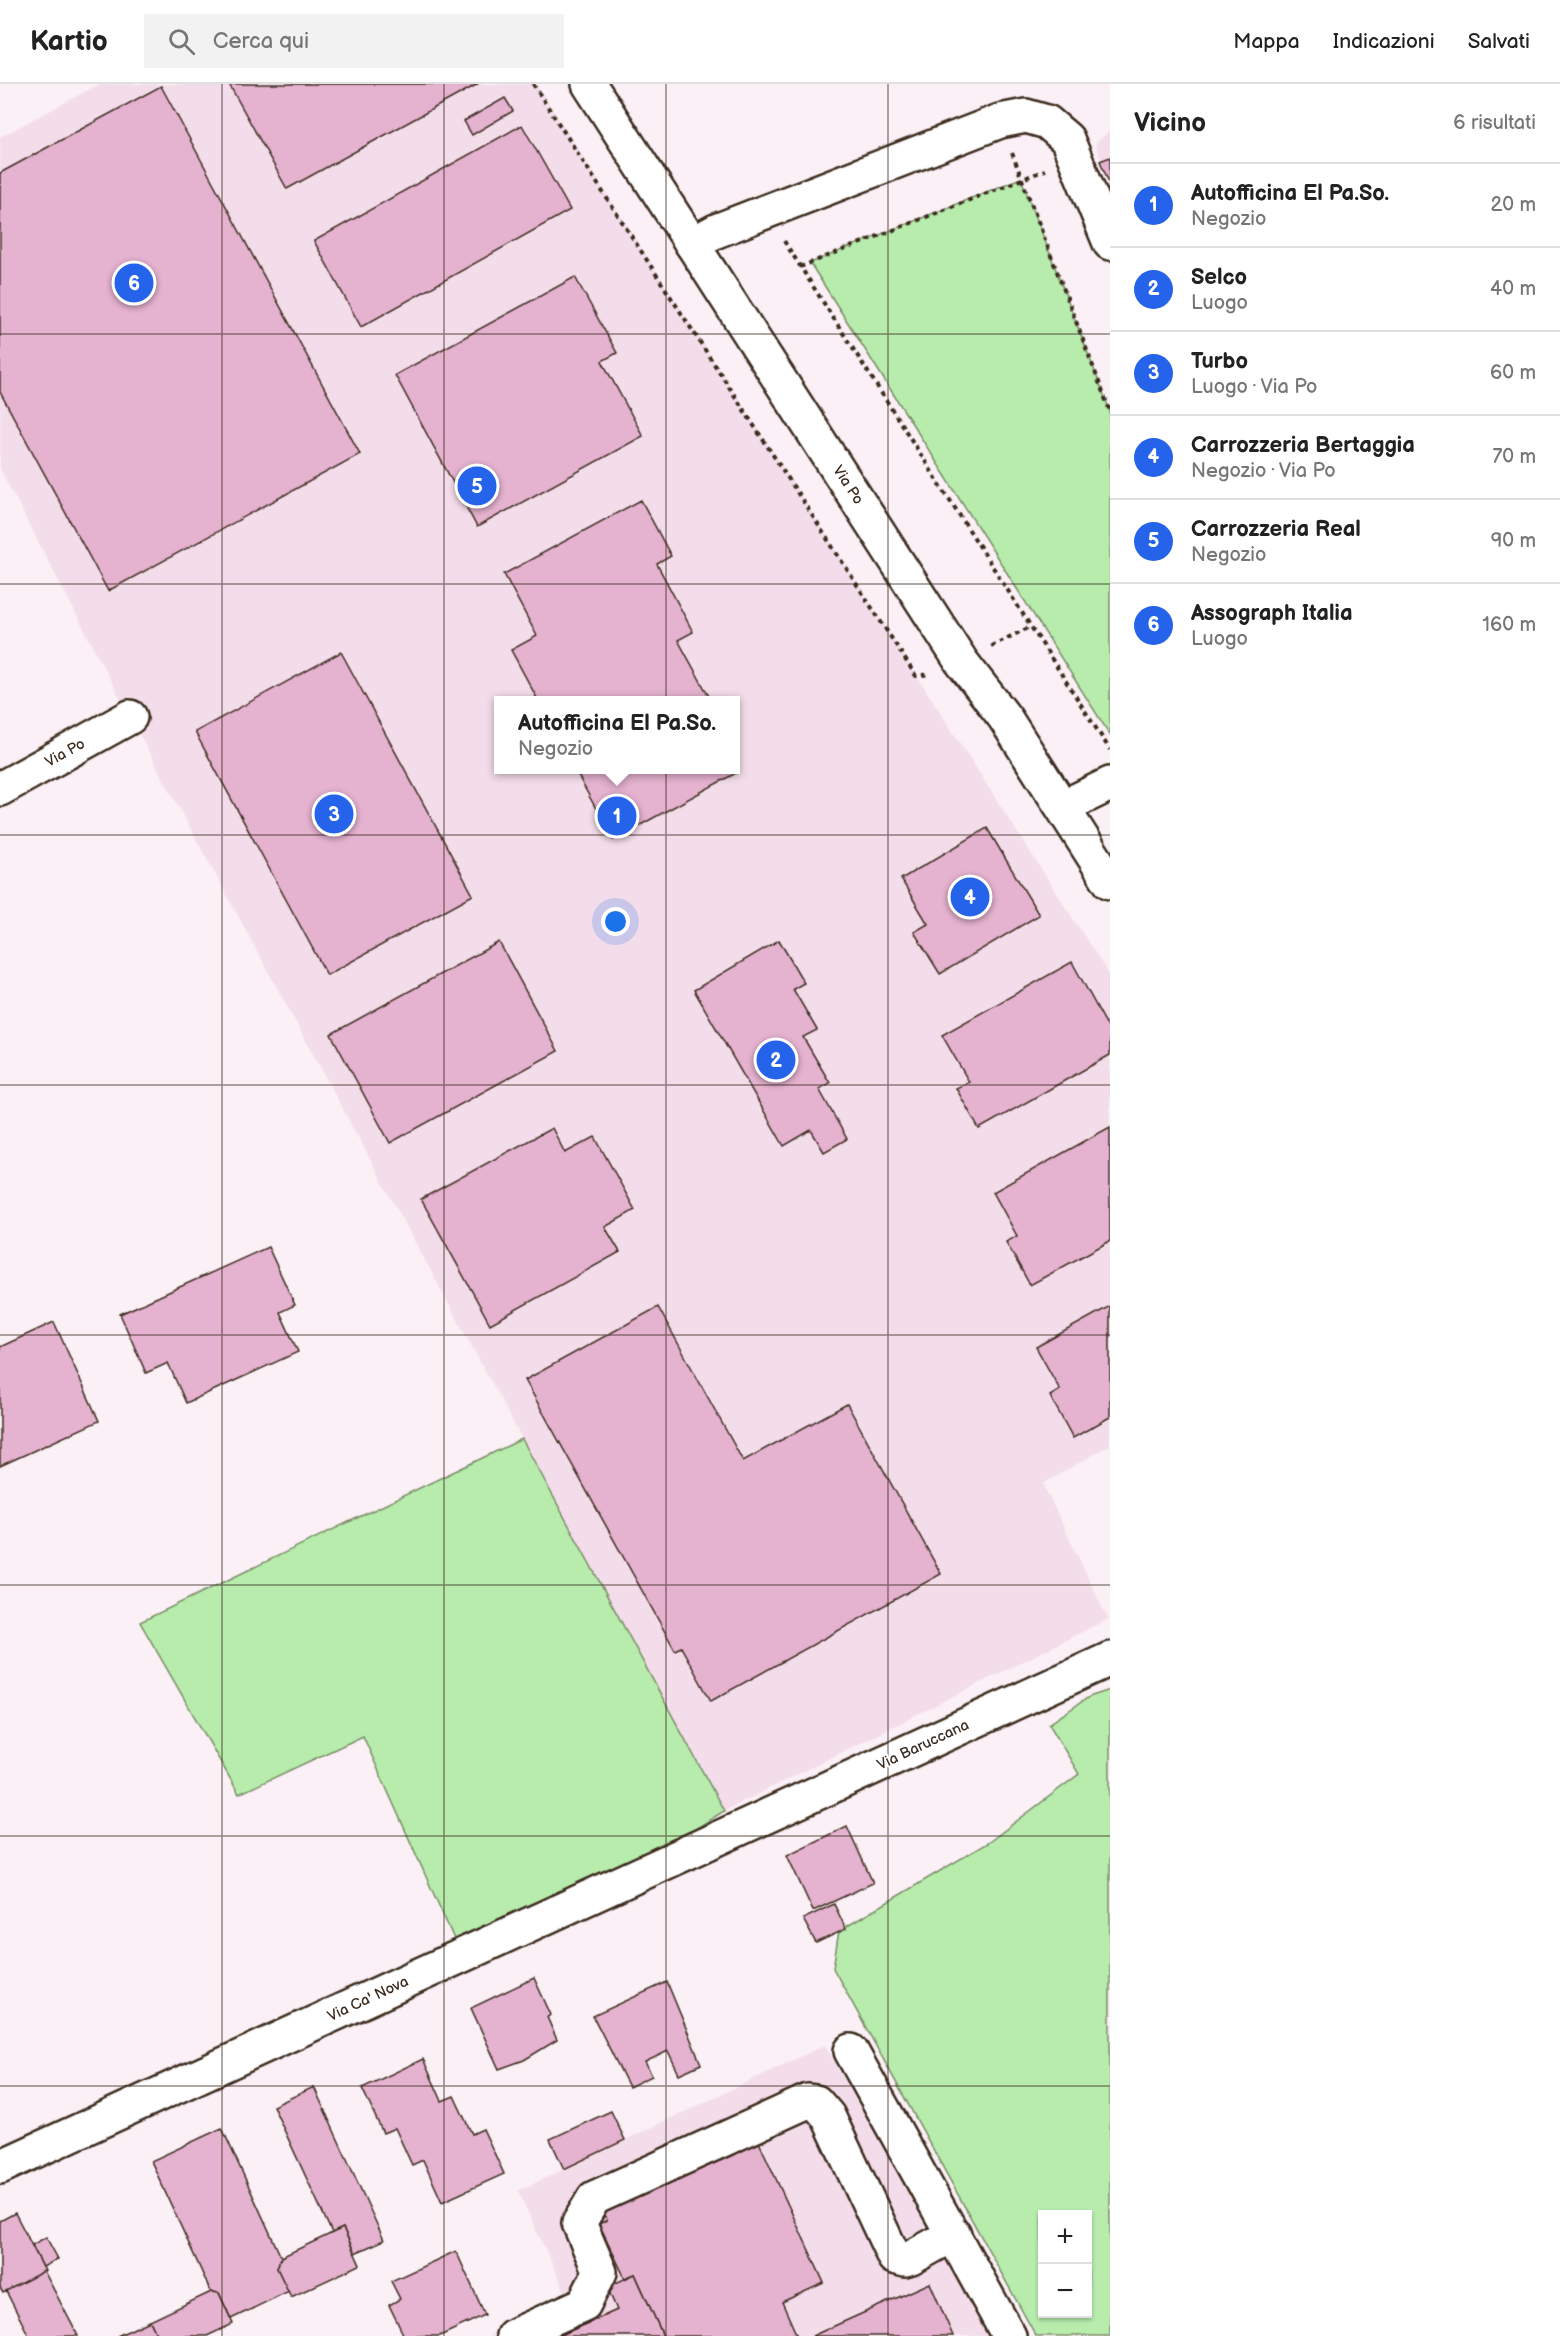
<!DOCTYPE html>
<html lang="it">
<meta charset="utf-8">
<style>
body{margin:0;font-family:"Balsamiq Sans",sans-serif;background:#f2f2f2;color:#222}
.controls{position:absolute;right:18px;bottom:18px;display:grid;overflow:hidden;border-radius:0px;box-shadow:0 2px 4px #0004}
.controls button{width:54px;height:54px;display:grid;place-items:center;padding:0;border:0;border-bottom:2px solid #e0e0e0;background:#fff;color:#222;font:30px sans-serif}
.you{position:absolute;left:616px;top:838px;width:21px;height:21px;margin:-15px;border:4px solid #fff;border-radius:50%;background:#1a73e8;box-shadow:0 0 0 9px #1a73e833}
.badge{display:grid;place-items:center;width:39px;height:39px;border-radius:50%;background:#2563eb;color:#fff;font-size:20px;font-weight:700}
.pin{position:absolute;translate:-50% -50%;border:3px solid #fff;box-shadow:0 2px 6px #0006}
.popup{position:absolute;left:494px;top:612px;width:246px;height:78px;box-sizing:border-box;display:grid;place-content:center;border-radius:0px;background:#fff;filter:drop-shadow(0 2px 4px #0005);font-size:20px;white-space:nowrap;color:#767676}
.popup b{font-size:22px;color:#222}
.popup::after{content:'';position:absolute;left:50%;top:100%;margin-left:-12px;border:12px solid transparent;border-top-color:#fff}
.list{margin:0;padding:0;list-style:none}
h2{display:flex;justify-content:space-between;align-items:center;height:78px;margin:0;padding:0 24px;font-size:26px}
h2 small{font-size:20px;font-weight:400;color:#767676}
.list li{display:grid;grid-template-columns:39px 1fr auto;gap:18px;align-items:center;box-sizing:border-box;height:84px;padding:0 24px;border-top:2px solid #e0e0e0}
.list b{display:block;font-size:22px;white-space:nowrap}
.list p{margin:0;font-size:20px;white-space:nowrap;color:#767676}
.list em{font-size:20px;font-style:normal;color:#767676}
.icon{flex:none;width:33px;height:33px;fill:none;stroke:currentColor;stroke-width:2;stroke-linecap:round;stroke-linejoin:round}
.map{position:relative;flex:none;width:1110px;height:2252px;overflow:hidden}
header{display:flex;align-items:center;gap:36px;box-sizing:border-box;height:84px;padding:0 30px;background:#fff;border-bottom:2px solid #e0e0e0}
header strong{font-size:28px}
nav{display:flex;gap:33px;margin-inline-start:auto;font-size:21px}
.search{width:420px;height:54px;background:#f2f2f2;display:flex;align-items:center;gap:15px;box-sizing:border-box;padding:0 21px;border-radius:0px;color:#767676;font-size:22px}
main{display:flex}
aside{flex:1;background:#fff}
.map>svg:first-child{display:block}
</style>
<header>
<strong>Kartio</strong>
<div class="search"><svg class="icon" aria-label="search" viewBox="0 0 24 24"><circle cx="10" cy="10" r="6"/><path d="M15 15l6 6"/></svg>Cerca qui</div>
<nav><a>Mappa</a><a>Indicazioni</a><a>Salvati</a></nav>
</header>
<main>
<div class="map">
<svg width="1110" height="2252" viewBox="0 0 1110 2252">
<rect width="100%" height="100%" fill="#faf0f5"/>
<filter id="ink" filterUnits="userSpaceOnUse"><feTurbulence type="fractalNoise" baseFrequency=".0167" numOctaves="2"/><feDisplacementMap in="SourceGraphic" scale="12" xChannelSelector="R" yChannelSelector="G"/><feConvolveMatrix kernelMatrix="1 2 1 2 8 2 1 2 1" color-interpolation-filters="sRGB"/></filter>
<g filter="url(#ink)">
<g fill="#f4ddea" fill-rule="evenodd">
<path d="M100,0H536L1110,892V1361L1043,1400L1108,1535L724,1727L130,633L0,385V53ZM498,616H736V686H498Z"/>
<polygon points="1110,46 1110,101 1095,60"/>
<polygon points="825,1961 989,2252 488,2252 568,2214 518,2107"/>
</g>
<g fill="#b7ecad" stroke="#798b66" stroke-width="1.5" fill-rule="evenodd">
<polygon points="1021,94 1110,327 1110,651 810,179"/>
<polygon points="522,1355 724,1727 678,1756 454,1855 363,1652 239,1710 140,1538"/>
<path d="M1110,1606V2252H1036L833,1884L839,1847L989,1758L1079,1690L1049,1640L1089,1613ZM1042,2130H1088V2230H1042Z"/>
</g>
<g fill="#e5b2cf" stroke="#3b2a1e" stroke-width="1.5">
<polygon points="229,0 478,0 287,105"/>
<polygon points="161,2 360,370 108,507 0,308 0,89"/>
<polygon points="505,14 513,27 472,51 464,37"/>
<polygon points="522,41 570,126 361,243 314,157"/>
<polygon points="1110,73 1110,101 1100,77"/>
<polygon points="575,193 617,269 602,277 643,352 477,443 395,291"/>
<polygon points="641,416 671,472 657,480 693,548 678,556 711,616 538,616 511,566 537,552 504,490"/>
<polygon points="341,568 473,811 327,891 195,648"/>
<polygon points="575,686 734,686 736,689 613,756"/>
<polygon points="987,744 1039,831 940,890 914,848 928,840 901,795"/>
<polygon points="779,856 804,899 793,905 817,946 803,953 830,999 819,1005 847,1055 824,1068 811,1046 784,1062 694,906"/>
<polygon points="499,858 558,967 390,1059 331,950"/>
<polygon points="1072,878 1110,947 1110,971 979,1045 956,1004 969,998 942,951"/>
<polygon points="1110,1043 1110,1157 1030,1201 1006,1158 1017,1152 993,1108"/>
<polygon points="552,1044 565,1069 595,1053 635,1126 605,1143 620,1168 490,1240 421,1115"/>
<polygon points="268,1163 295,1221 280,1228 298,1268 186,1319 168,1279 146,1289 120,1230"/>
<polygon points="1110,1222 1110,1333 1073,1354 1050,1312 1060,1306 1036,1263"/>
<polygon points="658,1223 743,1377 847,1320 941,1490 711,1617 681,1563 675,1566 525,1296"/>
<polygon points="54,1238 99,1337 0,1382 0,1263"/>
<polygon points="847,1742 873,1799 813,1827 787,1771"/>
<polygon points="834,1820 846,1845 816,1859 803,1835"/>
<polygon points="534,1894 551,1931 547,1933 557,1956 524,1976 499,1985 471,1924"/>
<polygon points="667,1898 701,1980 679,1990 668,1967 645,1978 652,1992 629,2003 593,1932"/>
<polygon points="423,1975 442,2017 454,2012 472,2050 483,2045 504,2090 442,2118 423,2076 412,2081 395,2044 383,2049 362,2004"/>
<polygon points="314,2003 384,2156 355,2169 343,2144 332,2149 273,2022"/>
<polygon points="611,2027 625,2056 564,2085 550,2055"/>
<polygon points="222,2044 281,2173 277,2184 289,2207 231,2235 219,2209 211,2208 151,2077"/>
<polygon points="759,2058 824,2199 782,2218 797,2252 663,2252 635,2190 625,2194 599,2140 607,2136 601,2124 717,2070 720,2077"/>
<polygon points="15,2129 45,2187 3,2209 0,2204 0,2137"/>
<polygon points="343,2144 360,2181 291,2213 277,2184 281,2173"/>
<polygon points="46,2153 58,2175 43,2183 32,2161"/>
<polygon points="456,2167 485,2231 440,2252 404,2252 389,2221 400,2215 391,2197"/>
<polygon points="44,2187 78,2252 29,2252 6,2207"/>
<polygon points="635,2190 663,2252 559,2252 617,2226 607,2203"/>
<polygon points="930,2199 953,2252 812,2252"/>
<polygon points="211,2208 219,2209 233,2240 207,2252 157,2252 150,2237"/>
<polygon points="150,2237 157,2252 117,2252"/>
</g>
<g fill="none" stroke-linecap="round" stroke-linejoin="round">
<g stroke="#3b2a1e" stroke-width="38">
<g id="minor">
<polyline points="589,0 961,577 1005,634 1110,798"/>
<polyline points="692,160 716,147 1000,37 1026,32 1047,38 1067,55 1110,159"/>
<polyline points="0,705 130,633"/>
<polyline points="1063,723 1110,700"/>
<polyline points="851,1967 1009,2252"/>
<polyline points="0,2083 1110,1575"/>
<polyline points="513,2252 584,2220 600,2188 579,2139 594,2114 808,2017 816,2018 828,2032 894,2173 905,2176 911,2174 954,2150"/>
</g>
</g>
<g stroke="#3b2a1e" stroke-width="4" stroke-dasharray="4.5 4.5" stroke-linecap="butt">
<polyline points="533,0 916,592 930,590"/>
<polyline points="1012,69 1110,327"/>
<polyline points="784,157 1110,666"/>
<polyline points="800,183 1045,86"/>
<polyline points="991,562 1030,543"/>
</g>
<use href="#minor" stroke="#fff" stroke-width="33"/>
</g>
</g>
<path fill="none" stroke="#3b2a1e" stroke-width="1.5" stroke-opacity="0.55" d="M222,0V2252M444,0V2252M666,0V2252M888,0V2252M0,250H1110M0,500H1110M0,751H1110M0,1001H1110M0,1251H1110M0,1501H1110M0,1752H1110M0,2002H1110"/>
<g text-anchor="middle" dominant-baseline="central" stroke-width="4.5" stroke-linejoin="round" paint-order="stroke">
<g font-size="15" fill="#3b2a1e" stroke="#fff">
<text transform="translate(848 401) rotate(57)">Via Po</text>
<text transform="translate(65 669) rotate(-29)">Via Po</text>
<text transform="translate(923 1661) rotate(-25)">Via Baruccana</text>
<text transform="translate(368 1915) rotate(-25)">Via Ca' Nova</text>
</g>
</g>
</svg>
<div class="controls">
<button>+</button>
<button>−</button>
</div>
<div class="you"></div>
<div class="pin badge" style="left:617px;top:732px">1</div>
<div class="popup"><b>Autofficina El Pa.So.</b>Negozio</div>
<div class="pin badge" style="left:776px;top:976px">2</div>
<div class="pin badge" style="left:334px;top:730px">3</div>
<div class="pin badge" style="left:970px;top:813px">4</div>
<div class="pin badge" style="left:477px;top:402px">5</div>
<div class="pin badge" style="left:134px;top:199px">6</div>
</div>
<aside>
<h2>Vicino<small>6 risultati</small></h2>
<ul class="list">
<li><span class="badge">1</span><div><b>Autofficina El Pa.So.</b><p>Negozio</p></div><em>20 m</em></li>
<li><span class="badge">2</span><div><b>Selco</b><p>Luogo</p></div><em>40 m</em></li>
<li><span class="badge">3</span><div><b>Turbo</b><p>Luogo · Via Po</p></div><em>60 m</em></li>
<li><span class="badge">4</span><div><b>Carrozzeria Bertaggia</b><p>Negozio · Via Po</p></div><em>70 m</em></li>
<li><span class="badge">5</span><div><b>Carrozzeria Real</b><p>Negozio</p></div><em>90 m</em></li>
<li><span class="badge">6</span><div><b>Assograph Italia</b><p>Luogo</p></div><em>160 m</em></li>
</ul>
</aside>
</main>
